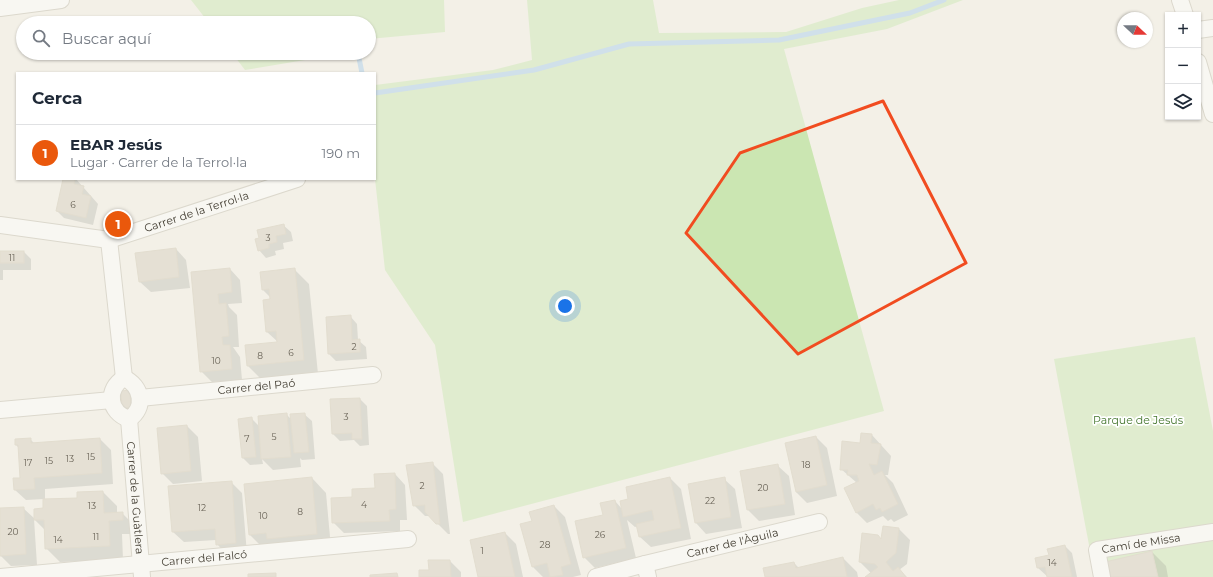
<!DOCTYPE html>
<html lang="es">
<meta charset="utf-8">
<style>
body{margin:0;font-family:Montserrat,sans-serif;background:#f6f6f7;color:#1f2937}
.controls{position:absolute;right:12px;top:12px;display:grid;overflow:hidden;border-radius:0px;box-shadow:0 1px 3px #0004}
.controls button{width:36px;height:36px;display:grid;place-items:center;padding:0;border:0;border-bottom:1px solid #e0e1e3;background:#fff;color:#1f2937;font:20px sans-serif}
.compass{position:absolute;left:1117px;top:12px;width:36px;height:36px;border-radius:50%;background:#fff;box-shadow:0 1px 3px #0004;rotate:112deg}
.you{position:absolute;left:565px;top:306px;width:14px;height:14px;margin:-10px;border:3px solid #fff;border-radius:50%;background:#1a73e8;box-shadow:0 0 0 6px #1a73e833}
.badge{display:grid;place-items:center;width:26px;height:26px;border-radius:50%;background:#ea580c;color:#fff;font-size:13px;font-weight:700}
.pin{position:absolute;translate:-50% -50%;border:2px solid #fff;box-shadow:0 1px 4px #0006}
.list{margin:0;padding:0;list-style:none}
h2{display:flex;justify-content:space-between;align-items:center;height:52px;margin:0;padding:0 16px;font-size:17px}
h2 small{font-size:13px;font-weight:400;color:#747a83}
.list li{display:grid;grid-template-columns:26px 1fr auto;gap:12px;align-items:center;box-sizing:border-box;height:56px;padding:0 16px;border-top:1px solid #e0e1e3}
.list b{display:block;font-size:15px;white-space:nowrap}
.list p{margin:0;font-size:13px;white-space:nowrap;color:#747a83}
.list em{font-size:13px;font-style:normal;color:#747a83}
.icon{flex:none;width:22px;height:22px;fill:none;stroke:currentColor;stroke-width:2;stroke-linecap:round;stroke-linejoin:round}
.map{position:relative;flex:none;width:1213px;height:577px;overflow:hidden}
.search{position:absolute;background:#fff;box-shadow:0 1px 3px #0004;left:16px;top:16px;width:360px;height:44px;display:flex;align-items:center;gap:10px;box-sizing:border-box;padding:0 14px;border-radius:22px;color:#747a83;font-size:15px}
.panel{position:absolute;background:#fff;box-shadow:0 1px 3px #0004;left:16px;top:72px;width:360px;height:108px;border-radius:0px}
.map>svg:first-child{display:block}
</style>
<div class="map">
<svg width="1213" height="577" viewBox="0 0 1213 577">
<rect width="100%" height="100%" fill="#f3f0e7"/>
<g fill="#cbe6b2">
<polygon points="191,0 444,0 445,32 369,39 369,23 209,23"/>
<polygon points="527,0 653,0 659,33 786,32 862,8 899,0 963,0 887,29 784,49 884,411 463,522 435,345 385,270 375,179 375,85 493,70 532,60"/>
<polygon points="232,53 347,53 245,70"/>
<polygon points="1195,337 1213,431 1213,577 1095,577 1054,359"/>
</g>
<g fill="#0003">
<polygon points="64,179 76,179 98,204 93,225 64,218 57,211"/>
<polygon points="122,220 125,223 127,230 118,232 115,229"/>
<polygon points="283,225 291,232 293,241 283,243 284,249 275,251 276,255 266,258 259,250"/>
<polygon points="176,249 186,260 190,288 151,292 140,282"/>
<polygon points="0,252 24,252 31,259 31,270 3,270 3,280 0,280"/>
<polygon points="230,269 240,280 242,303 228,304 229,307 237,315 239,347 233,347 240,357 242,380 212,382 201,371 192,273"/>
<polygon points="295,270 309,284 318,374 262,380 248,366 278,342 267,332 270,297 263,290"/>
<polygon points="350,316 357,324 358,340 366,347 367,359 336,361 329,354"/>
<polygon points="122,392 133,395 134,411 126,411 123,408"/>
<polygon points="360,399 367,406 369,445 360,446 354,440 340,441 333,434"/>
<polygon points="286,414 292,420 304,414 312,421 315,459 302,460 300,458 301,467 273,470 262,459 263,464 250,465 243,458 239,420 252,419 259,426"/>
<polygon points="187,426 198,437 202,481 173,484 162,473"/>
<polygon points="872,435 891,456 888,475 885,475 893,483 908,515 894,522 891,519 888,521 883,516 867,523 856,512 857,483 841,469 861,444"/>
<polygon points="816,437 827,448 837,496 807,503 796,492"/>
<polygon points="30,439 35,444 100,439 111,450 113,484 45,489 45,500 78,499 103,492 117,506 117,513 122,513 136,527 137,534 122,534 123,560 60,562 46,548 45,530 34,519 37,565 11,566 0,555 0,509 23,508 35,519 44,509 44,499 26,500 15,490 21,479 19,448 16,445 16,440"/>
<polygon points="432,463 443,474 450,534 448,534 430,516 425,516 414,505"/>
<polygon points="778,466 789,476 795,515 759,521 748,510 741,472"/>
<polygon points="395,474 405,485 407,520 400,520 400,531 344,533 333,522 353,498 376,489"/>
<polygon points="312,478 326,493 331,548 264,549 250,535"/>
<polygon points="670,478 681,489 691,539 651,547 640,537 638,526 635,527 627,520 636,558 595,568 584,557 604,515 615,501 622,509"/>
<polygon points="724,479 735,489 742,528 706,534 696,523"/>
<polygon points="231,482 242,493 247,554 227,555 217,544 216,540 184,542 173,532"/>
<polygon points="554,506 565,517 581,575 573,577 543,577 533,567 521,525 533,521"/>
<polygon points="899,529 910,540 907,564 899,570 907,577 867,577 871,573 860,562 882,540"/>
<polygon points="505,533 516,544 523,577 479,577"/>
<polygon points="1065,546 1072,553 1077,577 1048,577 1038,568 1036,559 1050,556"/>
<polygon points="1152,552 1166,566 1168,577 1108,577"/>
<polygon points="843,558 857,572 858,577 766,577 794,563 799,568"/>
<polygon points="429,561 450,561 461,572 461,577 420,577 430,571"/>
</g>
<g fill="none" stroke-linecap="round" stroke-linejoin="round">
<g stroke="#a6cced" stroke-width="5">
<polyline points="358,53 362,73"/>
<polyline points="375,93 534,70 629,44 779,40 910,13 944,0"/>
</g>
</g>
<g fill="#d4ccbd" stroke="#cfc5b1">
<polygon points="63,179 75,179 74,184 84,186 82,194 91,196 86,218 56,211"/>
<polygon points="122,219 124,226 114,229 112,221"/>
<polygon points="284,224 286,234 276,236 277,242 269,244 269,248 258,251 255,239 259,238 257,230"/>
<polygon points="176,248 179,277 139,282 135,253"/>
<rect x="0" y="251" width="24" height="12"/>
<polygon points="230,268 232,292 218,294 219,304 226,303 229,336 222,337 223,345 230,345 232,369 200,372 191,272"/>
<polygon points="295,268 304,360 247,366 245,345 277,342 276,331 266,332 263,300 270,299 269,289 262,290 260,272"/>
<polygon points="351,315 352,340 360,339 360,352 328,354 326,317"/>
<polygon points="130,390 131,408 122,408 121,391"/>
<polygon points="360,398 362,439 352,439 352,433 332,434 330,399"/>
<polygon points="287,413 291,457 261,459 258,416"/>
<polygon points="305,413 309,452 294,453 290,414"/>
<polygon points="252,417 256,457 242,458 238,419"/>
<polygon points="187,425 191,471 161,474 157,428"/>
<polygon points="861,433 872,434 871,443 881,444 877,465 869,464 874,475 882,471 898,504 882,512 880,508 876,510 873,504 856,513 844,488 859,481 857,475 847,475 848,470 840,470 842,441 860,443"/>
<polygon points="816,436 827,485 796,492 785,443"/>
<polygon points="31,438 31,443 100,438 102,473 34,478 35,489 14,490 13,478 20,478 18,445 15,445 15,439"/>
<polygon points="433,462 440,524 436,524 425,512 425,505 413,506 406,465"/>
<polygon points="778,464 785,504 747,510 740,471"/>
<polygon points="395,473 396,509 389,510 390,521 332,523 331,498 352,497 352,489 375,488 374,474"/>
<polygon points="312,477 317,534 267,539 266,533 249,535 244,484"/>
<polygon points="670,477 681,528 639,537 636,524 654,520 652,510 623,517 620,501 628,499 626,487"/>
<polygon points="725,477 731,517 695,523 688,484"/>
<polygon points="232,481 236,543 216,545 215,529 172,532 168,486"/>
<polygon points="103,491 104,513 123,512 123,520 109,521 110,546 45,549 44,520 34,520 34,509 43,508 43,499 77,498 77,492"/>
<polygon points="615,500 626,548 583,558 575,521 603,515 600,503"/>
<polygon points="554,505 571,564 561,567 563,575 550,577 547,563 532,567 520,524 532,521 529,512"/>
<polygon points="24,507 26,554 0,556 0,508"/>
<polygon points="883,526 899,528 896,553 886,562 893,571 898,567 906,577 865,577 878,567 875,564 859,562 862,533 878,535 881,539"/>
<polygon points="505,532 515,577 478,577 470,540"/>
<polygon points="1065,545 1072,577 1047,577 1045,567 1037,568 1035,558 1049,555 1047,549"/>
<polygon points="1152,551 1158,577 1107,577 1105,562"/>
<polygon points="843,557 847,577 765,577 763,568 794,562 796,568"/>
<polygon points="428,560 450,560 451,577 419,577 419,570 429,570"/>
<polygon points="276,573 276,577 248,577 248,574"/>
<polygon points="397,573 398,577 370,577 370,575"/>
</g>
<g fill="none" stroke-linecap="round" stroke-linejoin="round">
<g stroke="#c1bbad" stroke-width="18">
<g id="minor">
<polyline points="1180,0 1185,15"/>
<polyline points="0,8 61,0"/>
<polyline points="1198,30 1213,28"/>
<polyline points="1198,62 1213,114"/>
<path id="s1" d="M0,225L109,240L297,179"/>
<polyline points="109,240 124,378"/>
<path d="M124,378C142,386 146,408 129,419C108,412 106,389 124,378Z"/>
<path id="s2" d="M140,398L373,375"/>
<polyline points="0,410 112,400"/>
<path id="s3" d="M129,419L142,577"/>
<path id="s4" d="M645,564L819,522"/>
<path id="s5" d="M0,577L408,539"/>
<polyline points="596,577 645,564 648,577"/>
<path id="s6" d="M1102,577L1097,550L1213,532"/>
</g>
</g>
<use href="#minor" stroke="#fff" stroke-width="16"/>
</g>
<path d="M0 0H1213V577H0ZM883,101L966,263L798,354L686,233L740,153Z" fill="#f3f0e7" fill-opacity=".55" fill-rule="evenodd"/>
<path fill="none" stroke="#f14c20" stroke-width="3" stroke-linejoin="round" d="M883,101L966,263L798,354L686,233L740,153Z"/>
<g text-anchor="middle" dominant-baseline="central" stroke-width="3.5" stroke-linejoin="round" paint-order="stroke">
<g font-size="9" fill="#6a6458">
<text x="73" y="204">6</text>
<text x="268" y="237">3</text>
<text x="12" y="257">11</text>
<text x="354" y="346">2</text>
<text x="291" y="352">6</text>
<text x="260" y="355">8</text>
<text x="216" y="360">10</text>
<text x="346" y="416">3</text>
<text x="274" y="436">5</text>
<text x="247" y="438">7</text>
<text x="91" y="456">15</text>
<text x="70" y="458">13</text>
<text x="49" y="460">15</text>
<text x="28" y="462">17</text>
<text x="806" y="464">18</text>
<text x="422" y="485">2</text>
<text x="763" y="487">20</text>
<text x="710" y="500">22</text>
<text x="364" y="504">4</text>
<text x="92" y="505">13</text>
<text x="202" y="507">12</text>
<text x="300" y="511">8</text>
<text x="263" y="515">10</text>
<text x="13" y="531">20</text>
<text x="600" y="534">26</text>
<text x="96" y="536">11</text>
<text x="58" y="539">14</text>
<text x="545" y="544">28</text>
<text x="482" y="550">1</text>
<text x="1052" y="562">14</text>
</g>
<g font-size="11" fill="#464136" stroke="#fff">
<text stroke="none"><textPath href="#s1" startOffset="202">Carrer de la Terrol·la</textPath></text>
<text stroke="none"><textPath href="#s2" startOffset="117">Carrer del Paó</textPath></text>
<text stroke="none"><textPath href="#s3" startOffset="79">Carrer de la Guàtlera</textPath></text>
<text stroke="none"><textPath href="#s4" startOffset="90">Carrer de l'Àguila</textPath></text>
<text stroke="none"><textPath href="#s6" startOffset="72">Camí de Missa</textPath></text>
<text stroke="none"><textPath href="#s5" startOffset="205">Carrer del Falcó</textPath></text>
</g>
<g font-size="11" fill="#43752c" stroke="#fff">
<text x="1138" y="420">Parque de Jesús</text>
</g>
</g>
</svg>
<div class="controls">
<button>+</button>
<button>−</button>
<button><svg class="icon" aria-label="layers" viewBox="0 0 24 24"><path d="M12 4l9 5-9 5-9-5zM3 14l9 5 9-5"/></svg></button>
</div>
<svg class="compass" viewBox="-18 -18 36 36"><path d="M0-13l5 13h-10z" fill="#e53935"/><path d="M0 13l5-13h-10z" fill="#747a83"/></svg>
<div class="you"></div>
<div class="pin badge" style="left:118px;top:224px">1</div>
<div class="search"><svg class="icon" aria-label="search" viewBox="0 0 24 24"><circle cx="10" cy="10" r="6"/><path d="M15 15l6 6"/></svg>Buscar aquí</div>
<section class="panel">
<h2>Cerca<small></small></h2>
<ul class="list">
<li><span class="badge">1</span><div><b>EBAR Jesús</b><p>Lugar · Carrer de la Terrol·la</p></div><em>190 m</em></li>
</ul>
</section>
</div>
